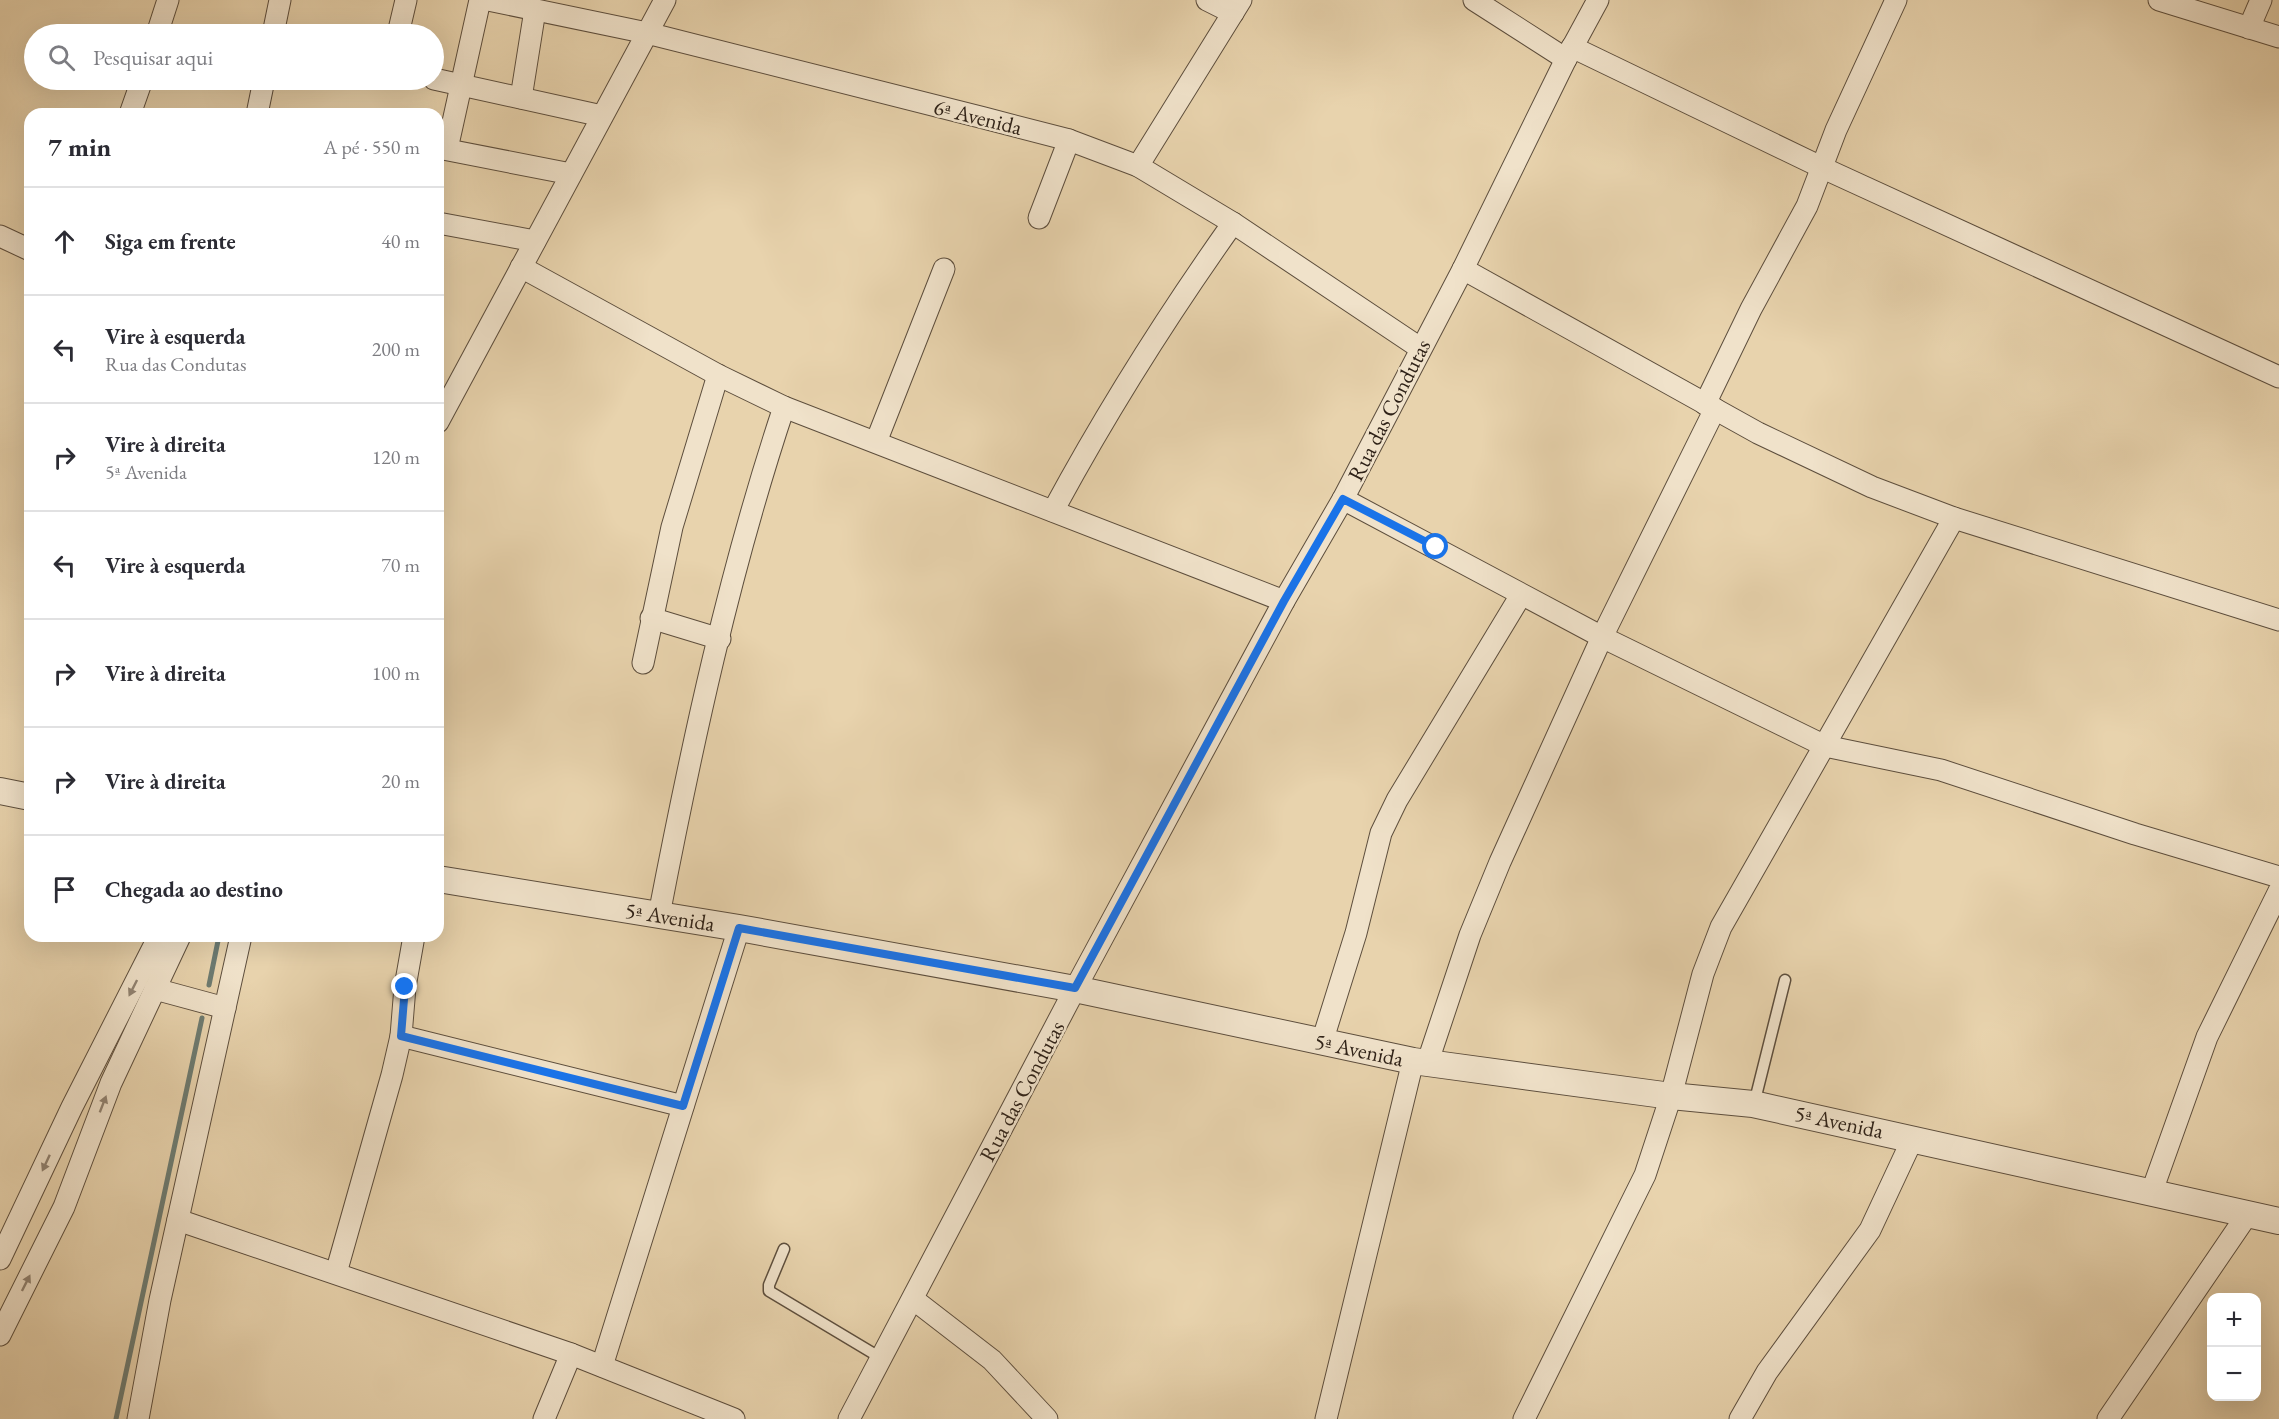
<!DOCTYPE html>
<html lang="pt">
<meta charset="utf-8">
<style>
body{margin:0;font-family:"EB Garamond",serif;background:#f7f7f7;color:#2b2b33}
.controls{position:absolute;right:18px;bottom:18px;display:grid;overflow:hidden;border-radius:12px;box-shadow:0 6px 24px #0002}
.controls button{width:54px;height:54px;display:grid;place-items:center;padding:0;border:0;border-bottom:2px solid #e1e1e2;background:#fff;color:#2b2b33;font:30px sans-serif}
.stop{position:absolute;width:18px;height:18px;margin:-14px;border:4px solid #1a73e8;border-radius:50%;background:#fff}
.stop.end{background:#1a73e8;border-color:#fff;box-shadow:0 2px 6px #0008}
.list{margin:0;padding:0;list-style:none}
h2{display:flex;justify-content:space-between;align-items:center;height:78px;margin:0;padding:0 24px;font-size:26px}
h2 small{font-size:20px;font-weight:400;color:#7c7c81}
.list li{display:grid;grid-template-columns:39px 1fr auto;gap:18px;align-items:center;box-sizing:border-box;height:108px;padding:0 24px;border-top:2px solid #e1e1e2}
.list b{display:block;font-size:22px;white-space:nowrap}
.list p{margin:0;font-size:20px;white-space:nowrap;color:#7c7c81}
.list em{font-size:20px;font-style:normal;color:#7c7c81}
.icon{flex:none;width:33px;height:33px;fill:none;stroke:currentColor;stroke-width:2;stroke-linecap:round;stroke-linejoin:round}
.map{position:relative;flex:none;width:2279px;height:1419px;overflow:hidden}
.search{position:absolute;background:#fff;box-shadow:0 6px 24px #0002;left:24px;top:24px;width:420px;height:66px;display:flex;align-items:center;gap:15px;box-sizing:border-box;padding:0 21px;border-radius:33px;color:#7c7c81;font-size:22px}
.panel{position:absolute;background:#fff;box-shadow:0 6px 24px #0002;left:24px;top:108px;width:420px;height:834px;border-radius:18px}
.map>svg:first-child{display:block}
</style>
<div class="map">
<svg width="2279" height="1419" viewBox="0 0 2279 1419">
<rect width="100%" height="100%" fill="#e8d3ad"/>
<filter id="stains"><feTurbulence type="fractalNoise" baseFrequency=".00333" numOctaves="4"/><feColorMatrix values="0 0 0 0 .2 0 0 0 0 .09 0 0 0 0 .02 0 0 0 .5 -.17"/></filter>
<radialGradient id="worn" r=".72"><stop offset=".6" stop-color="#630" stop-opacity="0"/><stop offset="1" stop-color="#630" stop-opacity=".3"/></radialGradient>
<g fill="none" stroke-linecap="round" stroke-linejoin="round">
<g stroke="#6d7b71" stroke-width="5">
<polyline points="209,985 219,936"/>
<polyline points="116,1419 202,1018"/>
</g>
<g stroke="#5d4e3d" stroke-width="13">
<g id="service">
<polyline points="1754,1104 1785,980"/>
<polyline points="784,1249 769,1285 769,1291 881,1358"/>
</g>
</g>
<g stroke="#5d4e3d" stroke-width="23">
<g id="minor">
<polyline points="488,0 647,33 984,118 1069,140 1138,166 1233,223 1420,348"/>
<polyline points="1207,0 1233,13"/>
<polyline points="1474,0 1566,59"/>
<polyline points="2159,0 2279,37"/>
<polyline points="2249,28 2261,0"/>
<polyline points="157,34 168,0"/>
<polyline points="273,34 280,0"/>
<polyline points="398,34 406,0"/>
<polyline points="1572,47 1823,168 2279,377"/>
<polyline points="434,79 602,116"/>
<polyline points="521,98 535,10"/>
<polyline points="130,114 142,80"/>
<polyline points="257,114 264,80"/>
<polyline points="438,148 571,174"/>
<polyline points="447,149 480,0"/>
<polyline points="1138,166 1241,0"/>
<polyline points="1039,218 1069,140"/>
<polyline points="438,223 535,241"/>
<polyline points="0,236 30,250"/>
<polyline points="521,267 718,375 784,407 1284,601"/>
<polyline points="1463,269 1758,433 1872,487 1954,518 2279,620"/>
<polyline points="1705,404 1751,309 1807,206 1836,130 1896,0"/>
<polyline points="438,422 665,0"/>
<polyline points="876,442 944,269"/>
<polyline points="1343,499 1602,637 1825,746 1941,770 2135,834 2279,877"/>
<path d="M1053,511C1107,411 1167,316 1233,223"/>
<polyline points="651,618 720,639"/>
<polyline points="643,663 672,527 718,375"/>
<path d="M659,915C692,744 729,572 784,407"/>
<polyline points="155,989 225,1008"/>
<polyline points="401,1036 683,1106"/>
<polyline points="1322,1042 1356,933 1381,833 1397,800 1521,595"/>
<polyline points="1427,1064 1470,935 1500,862 1602,637 1715,409"/>
<polyline points="2152,1191 2207,1037 2279,891"/>
<polyline points="178,1220 571,1354 734,1419"/>
<polyline points="0,1259 72,1107 159,936"/>
<polyline points="336,1273 392,1075 401,1036 405,987 414,936"/>
<polyline points="913,1299 992,1360 1047,1419"/>
<polyline points="0,1335 64,1207 111,1083 180,936"/>
<polyline points="602,1366 739,928"/>
<polyline points="138,1419 160,1300 241,936"/>
<polyline points="544,1419 571,1354"/>
<polyline points="849,1419 1075,989 1284,601 1343,499 1463,269 1566,59 1598,0"/>
<polyline points="1326,1419 1413,1061"/>
<polyline points="1524,1419 1645,1175 1671,1096 1703,974 1721,927 1954,518"/>
<polyline points="1740,1419 1767,1372 1870,1230 1913,1138"/>
<polyline points="2108,1419 2247,1215"/>
</g>
</g>
<g stroke="#5d4e3d" stroke-width="28">
<g id="tertiary">
<polyline points="0,791 30,797"/>
<polyline points="438,879 739,928 1075,989 1413,1061 1671,1096 1753,1104 2279,1221"/>
</g>
</g>
<use href="#service" stroke="#f0e2ca" stroke-width="10"/>
<use href="#minor" stroke="#f0e2ca" stroke-width="21"/>
<use href="#tertiary" stroke="#f0e2ca" stroke-width="26"/>
</g>
<defs><path id="oneway-solid" d="M-6-.8H1V-3.2L6.5 0L1 3.2V.8H-6Z" transform="scale(1.5)"/></defs>
<g fill="#908271">
<use href="#oneway-solid" transform="translate(133 988) rotate(117)"/>
<use href="#oneway-solid" transform="translate(103 1104) rotate(-69)"/>
<use href="#oneway-solid" transform="translate(46 1163) rotate(115)"/>
<use href="#oneway-solid" transform="translate(26 1283) rotate(-63)"/>
</g>
<g fill="none" stroke-linecap="round" stroke-linejoin="round">
<polyline stroke="#1a73e8" stroke-width="8" points="405,987 401,1036 683,1106 739,928 1075,988 1284,601 1343,499 1436,547"/>
</g>
<g text-anchor="middle" dominant-baseline="central" stroke-width="5" stroke-linejoin="round" paint-order="stroke">
<g font-size="22" fill="#2f2218" stroke="#f0e2ca">
<text transform="translate(978 117) rotate(14)">6ª Avenida</text>
<text transform="translate(1389 410) rotate(-63)">Rua das Condutas</text>
<text transform="translate(670 917) rotate(9)">5ª Avenida</text>
<text transform="translate(1359 1050) rotate(12)">5ª Avenida</text>
<text transform="translate(1022 1091) rotate(-62)">Rua das Condutas</text>
<text transform="translate(1839 1122) rotate(12)">5ª Avenida</text>
</g>
</g>
<rect width="100%" height="100%" filter="url(#stains)"/>
<rect width="100%" height="100%" fill="url(#worn)"/>
</svg>
<div class="controls">
<button>+</button>
<button>−</button>
</div>
<div class="stop" style="left:1436px;top:547px"></div>
<div class="stop end" style="left:405px;top:987px"></div>
<div class="search"><svg class="icon" aria-label="search" viewBox="0 0 24 24"><circle cx="10" cy="10" r="6"/><path d="M15 15l6 6"/></svg>Pesquisar aqui</div>
<section class="panel">
<h2>7 min<small>A pé · 550 m</small></h2>
<ul class="list">
<li><svg class="icon" aria-label="ahead" viewBox="0 0 24 24"><path d="M12 20V5M6 11l6-6 6 6"/></svg><div><b>Siga em frente</b></div><em>40 m</em></li>
<li><svg class="icon" aria-label="left" viewBox="0 0 24 24"><path d="M17 20v-9H6M10 6l-5 5 5 5"/></svg><div><b>Vire à esquerda</b><p>Rua das Condutas</p></div><em>200 m</em></li>
<li><svg class="icon" aria-label="right" viewBox="0 0 24 24"><path d="M7 20v-9h11M14 6l5 5-5 5"/></svg><div><b>Vire à direita</b><p>5ª Avenida</p></div><em>120 m</em></li>
<li><svg class="icon" aria-label="left" viewBox="0 0 24 24"><path d="M17 20v-9H6M10 6l-5 5 5 5"/></svg><div><b>Vire à esquerda</b></div><em>70 m</em></li>
<li><svg class="icon" aria-label="right" viewBox="0 0 24 24"><path d="M7 20v-9h11M14 6l5 5-5 5"/></svg><div><b>Vire à direita</b></div><em>100 m</em></li>
<li><svg class="icon" aria-label="right" viewBox="0 0 24 24"><path d="M7 20v-9h11M14 6l5 5-5 5"/></svg><div><b>Vire à direita</b></div><em>20 m</em></li>
<li><svg class="icon" aria-label="arrive" viewBox="0 0 24 24"><path d="M6 21V4h12l-3 4 3 4H6"/></svg><div><b>Chegada ao destino</b></div></li>
</ul>
</section>
</div>
